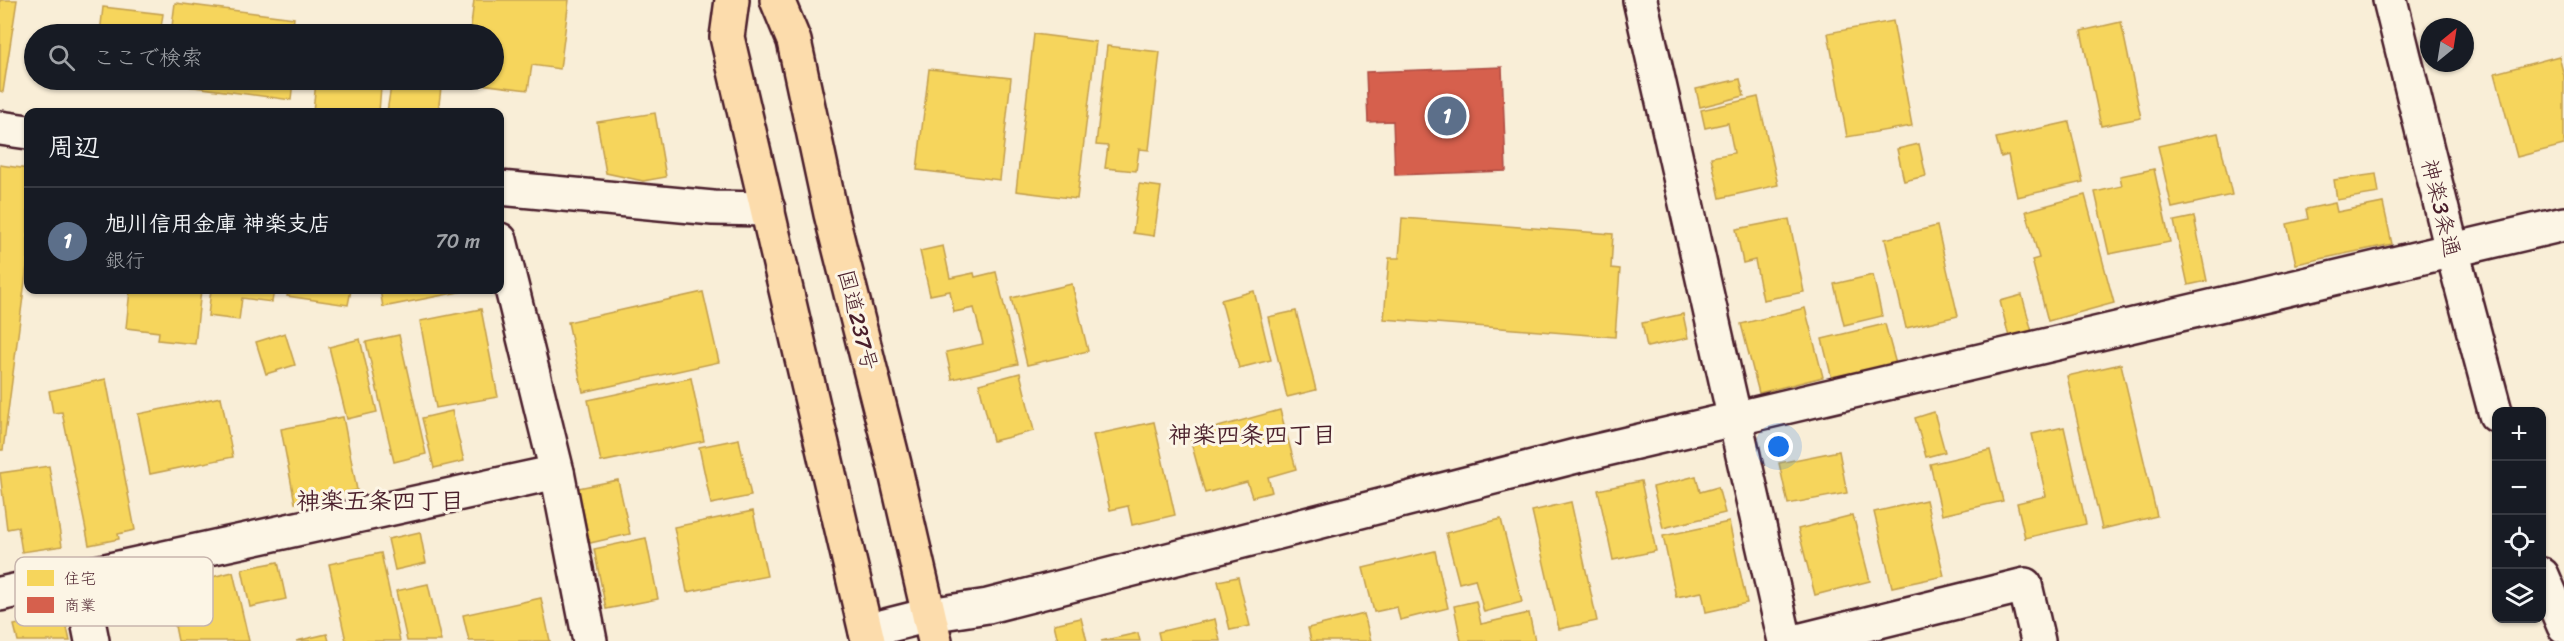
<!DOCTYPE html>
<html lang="ja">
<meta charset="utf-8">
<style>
body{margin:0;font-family:Sriracha,"Klee One",sans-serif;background:#20242c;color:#f1f3f6}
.controls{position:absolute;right:18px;bottom:18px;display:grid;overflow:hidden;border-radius:12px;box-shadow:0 2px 4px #0004}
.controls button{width:54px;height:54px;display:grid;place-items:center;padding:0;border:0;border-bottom:2px solid #363941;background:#171b24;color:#f1f3f6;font:30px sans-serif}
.compass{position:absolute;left:2420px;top:18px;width:54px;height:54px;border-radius:50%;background:#171b24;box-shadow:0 2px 4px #0004;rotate:30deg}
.you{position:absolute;left:1779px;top:447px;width:21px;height:21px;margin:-15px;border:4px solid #fff;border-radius:50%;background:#1a73e8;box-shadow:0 0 0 9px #1a73e833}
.badge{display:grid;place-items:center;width:39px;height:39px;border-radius:50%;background:#0b8043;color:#fff;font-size:20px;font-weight:700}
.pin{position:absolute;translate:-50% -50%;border:3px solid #fff;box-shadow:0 2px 6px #0006}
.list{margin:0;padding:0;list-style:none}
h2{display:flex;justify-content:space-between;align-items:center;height:78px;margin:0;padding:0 24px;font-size:26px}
h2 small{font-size:20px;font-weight:400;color:#9ea1a6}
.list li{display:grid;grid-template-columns:39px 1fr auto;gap:18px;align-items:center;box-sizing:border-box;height:108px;padding:0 24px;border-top:2px solid #363941}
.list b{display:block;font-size:22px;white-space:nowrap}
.list p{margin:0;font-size:20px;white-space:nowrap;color:#9ea1a6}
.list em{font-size:20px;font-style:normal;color:#9ea1a6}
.icon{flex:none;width:33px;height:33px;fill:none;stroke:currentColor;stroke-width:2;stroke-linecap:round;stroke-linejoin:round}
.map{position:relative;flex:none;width:2564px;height:641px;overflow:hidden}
.search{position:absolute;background:#171b24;box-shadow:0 2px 4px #0004;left:24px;top:24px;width:480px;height:66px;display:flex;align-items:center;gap:15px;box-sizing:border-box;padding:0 21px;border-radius:33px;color:#9ea1a6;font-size:22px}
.panel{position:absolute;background:#171b24;box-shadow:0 2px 4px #0004;left:24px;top:108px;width:480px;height:186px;border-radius:12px}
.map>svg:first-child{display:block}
</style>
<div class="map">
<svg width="2564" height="641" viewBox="0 0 2564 641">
<rect width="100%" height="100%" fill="#f9eed7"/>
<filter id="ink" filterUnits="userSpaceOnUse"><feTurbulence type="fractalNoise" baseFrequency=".0167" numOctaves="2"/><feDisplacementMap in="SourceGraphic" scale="12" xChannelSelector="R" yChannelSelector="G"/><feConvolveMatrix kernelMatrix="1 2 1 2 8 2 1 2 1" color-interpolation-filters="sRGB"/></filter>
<g filter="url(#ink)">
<g fill="#f6d55c" stroke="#c29e4d" stroke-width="1.5">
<polygon points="0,0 17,0 3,92 0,91"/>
<polygon points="474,0 569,0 560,69 532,65 528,90 464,82 494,80 494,34 470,34"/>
<polygon points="175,3 294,18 292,34 171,34"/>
<polygon points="103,7 163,14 160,34 100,34"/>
<polygon points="1893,21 1912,126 1847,137 1828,33"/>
<polygon points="2121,22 2141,118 2101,126 2081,31"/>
<polygon points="1034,34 1096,42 1077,199 1016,191"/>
<polygon points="1107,46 1160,52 1149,150 1139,149 1136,171 1105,168 1108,146 1096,145"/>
<polygon points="2559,56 2564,76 2564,145 2517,157 2495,73"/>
<polygon points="929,69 1011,78 1000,180 917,170"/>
<polygon points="1740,79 1744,96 1700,107 1696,89"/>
<polygon points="108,80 155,80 154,85"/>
<polygon points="165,80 293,80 291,100 165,83"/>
<polygon points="392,80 442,80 438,112 387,112"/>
<polygon points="316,81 381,87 379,112 313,112"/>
<polygon points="1758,97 1778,185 1720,198 1711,157 1734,153 1728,123 1705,128 1701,110"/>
<polygon points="655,113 666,177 643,181 606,173 597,122"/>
<polygon points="2069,122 2083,182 2017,197 2008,155 2001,157 1996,138"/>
<polygon points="2218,133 2232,195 2172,208 2158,146"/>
<polygon points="1919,144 1926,176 1904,181 1897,149"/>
<polygon points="0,165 28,169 28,258 3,450 0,450"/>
<polygon points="2154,169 2170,242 2109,254 2095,192 2122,186 2120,176"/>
<polygon points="2376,174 2379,193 2337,200 2334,180"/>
<polygon points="1139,184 1161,187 1154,236 1133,233"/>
<polygon points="2085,195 2114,303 2048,321 2032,260 2039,258 2026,211"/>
<polygon points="2335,203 2337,212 2383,203 2392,244 2296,264 2287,224 2308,219 2306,209"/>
<polygon points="2194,217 2207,281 2188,285 2174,221"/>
<polygon points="1402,218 1613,234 1611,268 1620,269 1615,337 1384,319 1389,258 1399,258"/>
<polygon points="1789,219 1804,292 1763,300 1755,260 1743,263 1736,229"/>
<polygon points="1937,226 1958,316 1906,328 1885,239"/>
<polygon points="943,246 950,278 974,273 975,277 996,272 1018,364 952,379 946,352 983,344 974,308 954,312 950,291 930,295 920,251"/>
<polygon points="1873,275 1882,316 1844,325 1834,284"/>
<polygon points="1072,284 1088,351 1027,365 1011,298"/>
<polygon points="130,290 201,290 195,344 158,340 159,332 126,328"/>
<polygon points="211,290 274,290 272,302 242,298 239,320 208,316"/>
<polygon points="288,290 351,290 348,305 287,296"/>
<polygon points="380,290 469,290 383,307"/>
<polygon points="1254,291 1271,360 1239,368 1221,300"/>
<polygon points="703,292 719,362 583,392 568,322"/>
<polygon points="2022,295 2032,332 2009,337 2000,301"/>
<polygon points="1805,308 1823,377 1759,393 1741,324"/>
<polygon points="481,309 498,397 436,408 420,321"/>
<polygon points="1296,311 1316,390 1287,397 1268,317"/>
<polygon points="1683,314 1688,338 1647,347 1642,323"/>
<polygon points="1885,324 1897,368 1833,383 1822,339"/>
<polygon points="285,333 295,365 266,374 256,342"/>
<polygon points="399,335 426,454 394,462 366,342"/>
<polygon points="360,339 377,412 347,419 329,347"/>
<polygon points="2121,364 2157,516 2102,529 2067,376"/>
<polygon points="1020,373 1034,431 993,441 979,384"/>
<polygon points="691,378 704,441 601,462 588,400"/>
<polygon points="106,379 135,530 118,534 119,539 89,545 62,412 53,413 49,391"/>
<polygon points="221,397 233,457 150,474 138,414"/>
<polygon points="1280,410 1296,469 1268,477 1272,492 1252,497 1247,482 1205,493 1189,435"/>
<polygon points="452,411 464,461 434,468 422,418"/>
<polygon points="1934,412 1945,452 1926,457 1915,418"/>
<polygon points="343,417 357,490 295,503 281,429"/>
<polygon points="1154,422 1175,515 1132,525 1128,506 1110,510 1093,435"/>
<polygon points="2064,427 2086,524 2025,538 2017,503 2046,496 2032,434"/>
<polygon points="739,439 751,496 711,504 699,447"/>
<polygon points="1990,450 2003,501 1942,515 1930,464"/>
<polygon points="1839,451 1847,493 1788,504 1779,463"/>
<polygon points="49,466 62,546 22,552 18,527 7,529 0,473"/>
<polygon points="1696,476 1700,492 1718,487 1725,513 1663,528 1653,487"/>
<polygon points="618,480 630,534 590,543 578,488"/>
<polygon points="1641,481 1656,551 1613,560 1598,490"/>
<polygon points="1926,500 1944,576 1892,587 1874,512"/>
<polygon points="1571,502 1597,621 1559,629 1532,511"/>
<polygon points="753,511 767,576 687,592 674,527"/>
<polygon points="1853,515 1870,581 1815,595 1798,529"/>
<polygon points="1501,519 1522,602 1484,612 1475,579 1459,583 1446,533"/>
<polygon points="1729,522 1747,603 1706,612 1702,592 1676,597 1663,536"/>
<polygon points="420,532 426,563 395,570 388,539"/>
<polygon points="646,538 658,599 606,609 594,549"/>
<polygon points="1435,551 1448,608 1400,620 1397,607 1374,612 1363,568"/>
<polygon points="381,553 400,641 346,641 329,564"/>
<polygon points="278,562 286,599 250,607 242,569"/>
<polygon points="233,572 249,641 178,641 175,626 205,619 195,581"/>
<polygon points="1238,577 1250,626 1230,630 1218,581"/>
<polygon points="428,584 441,641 407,641 396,591"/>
<polygon points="541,598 550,641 469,641 463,615"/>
<polygon points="1476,601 1481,624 1529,613 1535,641 1461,641 1454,606"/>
<polygon points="64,614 70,641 18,641 14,625"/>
<polygon points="1364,614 1371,641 1311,641 1308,628"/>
<polygon points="1081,618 1087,641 1058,641 1054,624"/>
<polygon points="1215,619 1220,641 1160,641 1158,632"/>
<polygon points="1138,633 1140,641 1101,641"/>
<polygon points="327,634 329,641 296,641"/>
</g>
<polygon fill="#d6604d" stroke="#ac4c43" stroke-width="1.5" points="1502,67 1506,171 1395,175 1393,121 1368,122 1366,72"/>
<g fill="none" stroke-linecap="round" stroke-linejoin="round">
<g stroke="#4a1f2b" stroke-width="38">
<g id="street">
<polyline points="1640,0 1785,641"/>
<polyline points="0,128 28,132"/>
<polyline points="500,188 713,208 768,209"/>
<polyline points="500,240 557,472 590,641"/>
<polyline points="79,576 92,641"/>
<polyline points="0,594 557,472"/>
<polyline points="866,631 929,615 988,606 1576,456 2564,224"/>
<polyline points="1798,641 2025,585 2038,641"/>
</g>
</g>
<g stroke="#4a1f2b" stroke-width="38">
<g id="secondary">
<polyline points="2390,0 2452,250 2496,415"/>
<polyline points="2542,575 2564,626"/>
</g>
</g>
<g stroke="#4a1f2b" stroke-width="38">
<g id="highway">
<polyline points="732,0 727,37 868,641"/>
<polyline points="777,0 794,41 831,214 894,464 935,641"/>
</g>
</g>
<use href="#street" stroke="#fcf5e5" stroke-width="33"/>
<use href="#secondary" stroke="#fcf5e5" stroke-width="33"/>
<use href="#highway" stroke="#fcdcac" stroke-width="33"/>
</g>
</g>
<g text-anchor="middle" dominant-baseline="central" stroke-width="6" stroke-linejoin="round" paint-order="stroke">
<g font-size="22" fill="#4a1f2b" stroke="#fcf5e5">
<text transform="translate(2441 208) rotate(76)">神楽3条通</text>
<text transform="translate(858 320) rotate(76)">国道237号</text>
</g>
<g font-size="24" font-weight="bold" fill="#4a1f2b" stroke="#fcf5e5">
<text x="1252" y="435">神楽四条四丁目</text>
<text x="380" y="501">神楽五条四丁目</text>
</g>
</g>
<rect x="15" y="557" width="198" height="69" rx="9" fill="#fcf5e5" stroke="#c7b5ad" stroke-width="1.5"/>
<rect x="27" y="570" width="27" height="16" fill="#f6d55c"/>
<rect x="27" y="597" width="27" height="16" fill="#d6604d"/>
<g font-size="16" fill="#4a1f2b">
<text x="64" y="584">住宅</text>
<text x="64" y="611">商業</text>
</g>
</svg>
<div class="controls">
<button>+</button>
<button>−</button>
<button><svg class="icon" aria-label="locate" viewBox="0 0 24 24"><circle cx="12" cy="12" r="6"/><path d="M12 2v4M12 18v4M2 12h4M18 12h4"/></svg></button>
<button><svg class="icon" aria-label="layers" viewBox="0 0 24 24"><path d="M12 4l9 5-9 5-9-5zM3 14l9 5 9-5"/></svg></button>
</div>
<svg class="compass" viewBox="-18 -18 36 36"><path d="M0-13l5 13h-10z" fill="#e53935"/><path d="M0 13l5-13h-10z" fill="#9ea1a6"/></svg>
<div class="you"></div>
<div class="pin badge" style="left:1447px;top:116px;background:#5c6f8a">1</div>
<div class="search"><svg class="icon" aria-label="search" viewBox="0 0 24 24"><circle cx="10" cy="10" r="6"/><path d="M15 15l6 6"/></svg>ここで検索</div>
<section class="panel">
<h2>周辺<small></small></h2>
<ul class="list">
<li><span class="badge" style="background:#5c6f8a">1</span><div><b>旭川信用金庫 神楽支店</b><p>銀行</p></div><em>70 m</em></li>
</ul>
</section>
</div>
